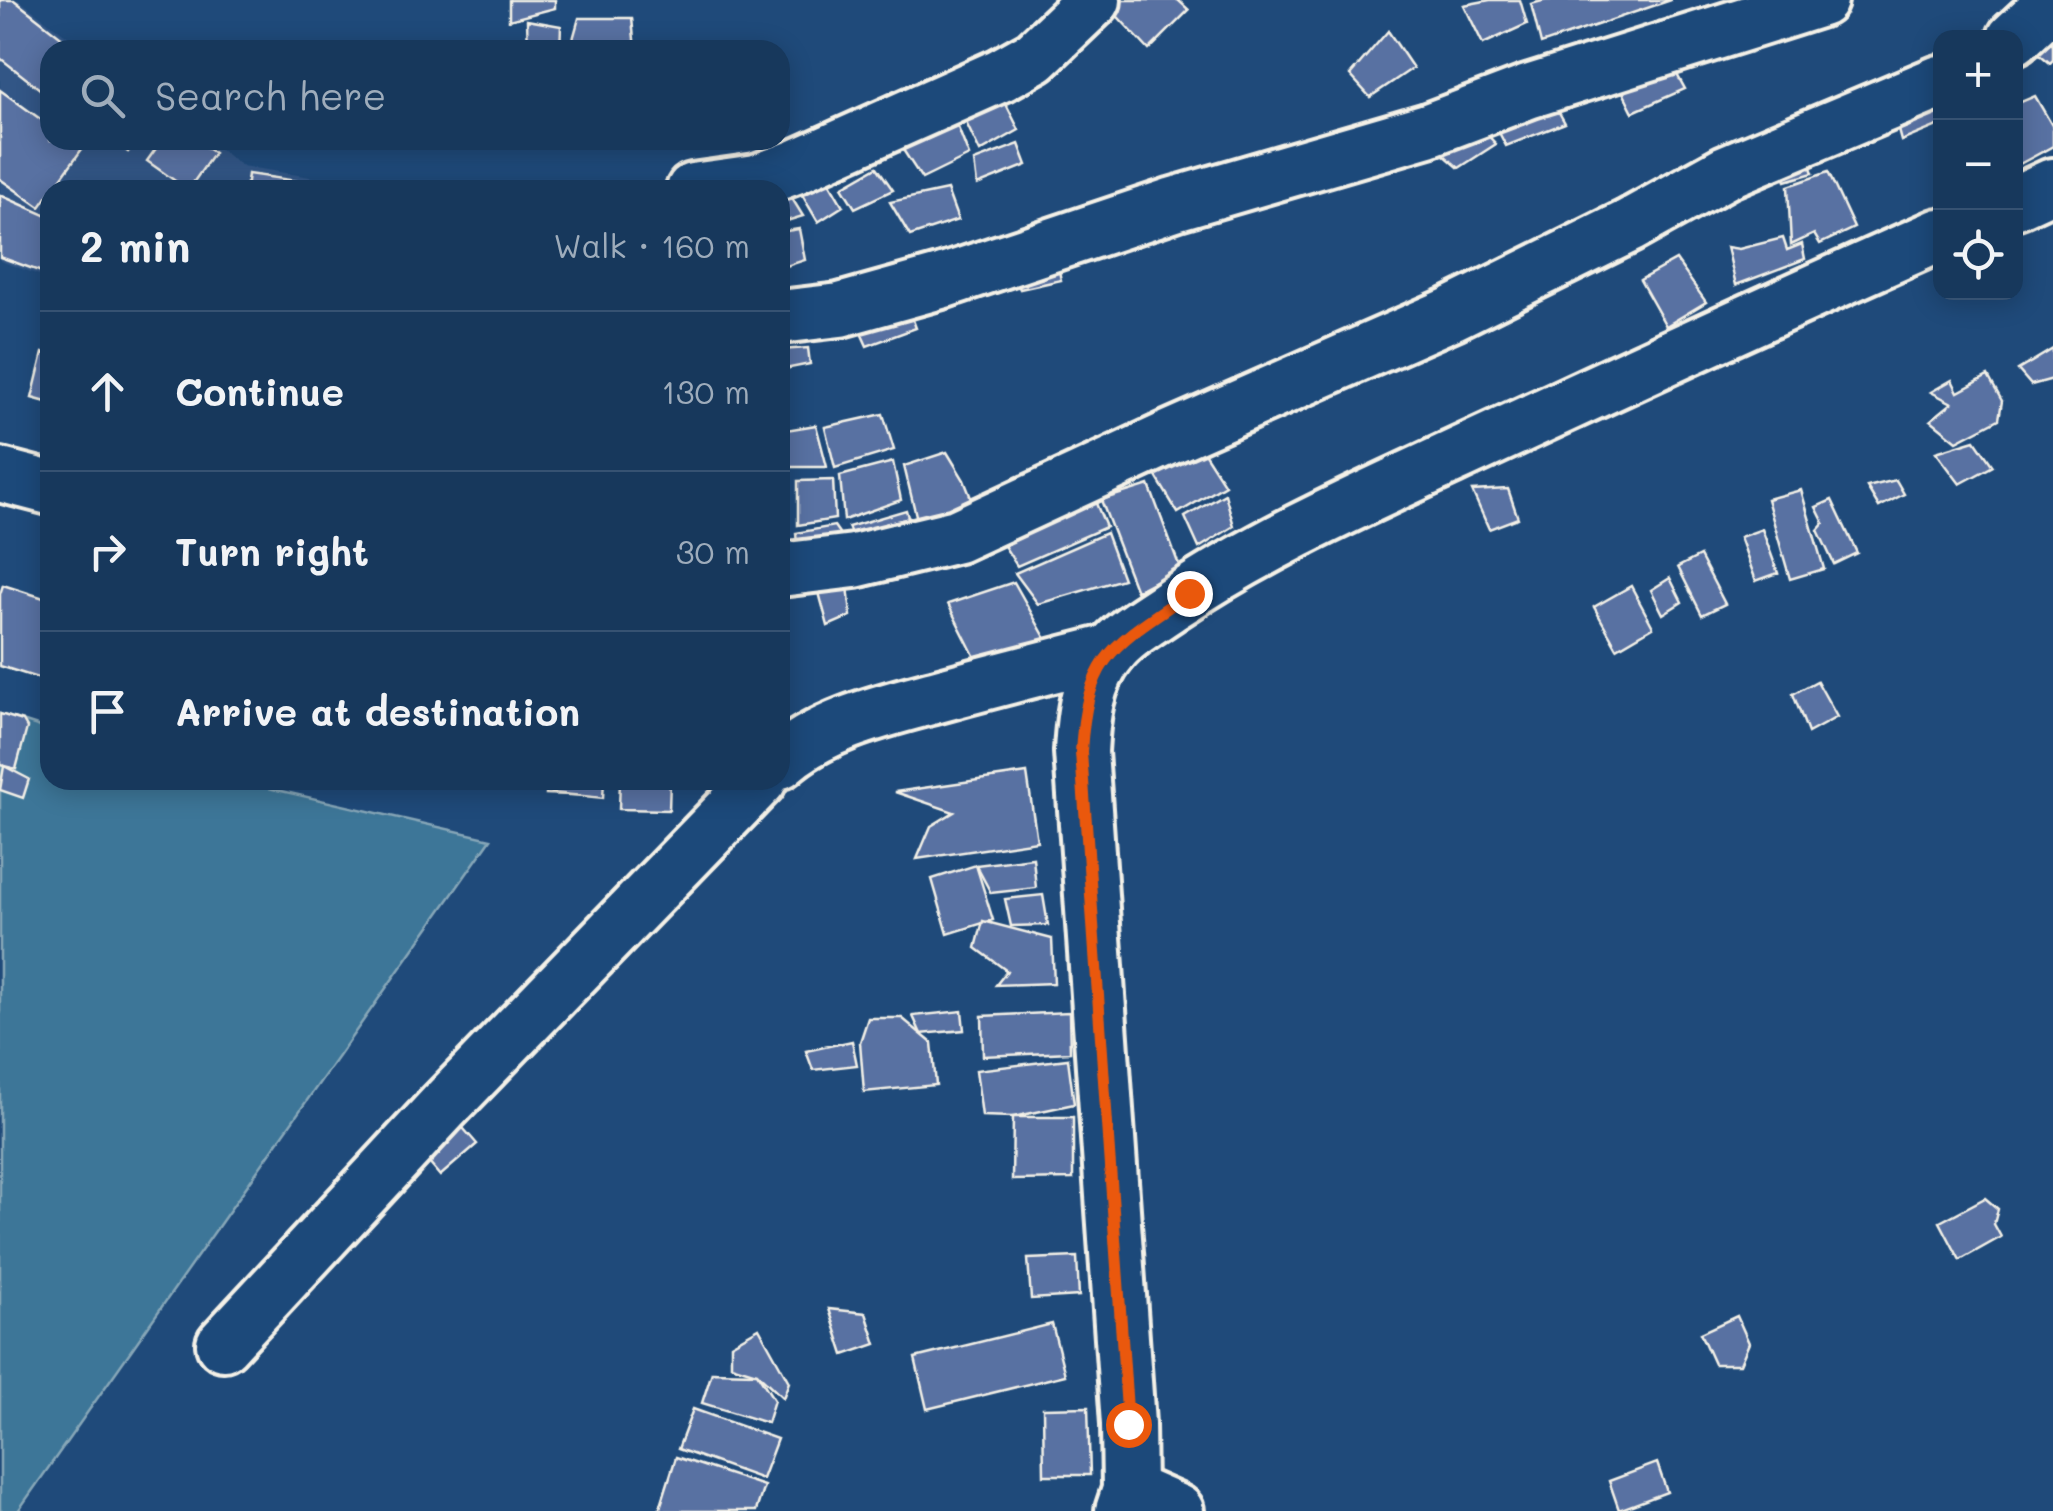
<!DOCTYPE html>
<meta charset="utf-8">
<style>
body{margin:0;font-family:Mali,sans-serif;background:#203f62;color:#f1f3f6}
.controls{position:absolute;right:30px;top:30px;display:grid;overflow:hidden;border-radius:20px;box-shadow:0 5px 25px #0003}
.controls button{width:90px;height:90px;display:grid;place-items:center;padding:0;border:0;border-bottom:2px solid #365272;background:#17385c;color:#f1f3f6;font:50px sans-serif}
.stop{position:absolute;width:30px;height:30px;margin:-22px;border:8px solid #ea580c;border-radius:50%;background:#fff}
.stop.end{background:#ea580c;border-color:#fff;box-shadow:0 2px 10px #0008}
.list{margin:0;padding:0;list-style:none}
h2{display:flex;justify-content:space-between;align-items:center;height:130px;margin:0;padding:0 40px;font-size:42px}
h2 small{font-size:32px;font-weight:400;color:#9eacbb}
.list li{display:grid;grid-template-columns:65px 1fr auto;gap:30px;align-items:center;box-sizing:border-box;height:160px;padding:0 40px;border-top:2px solid #365272}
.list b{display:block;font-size:38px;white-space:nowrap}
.list em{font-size:32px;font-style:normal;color:#9eacbb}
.icon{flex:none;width:55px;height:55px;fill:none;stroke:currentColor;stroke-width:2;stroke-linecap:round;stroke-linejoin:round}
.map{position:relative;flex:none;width:2053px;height:1511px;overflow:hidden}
.search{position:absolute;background:#17385c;box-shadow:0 5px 25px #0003;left:40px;top:40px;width:750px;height:110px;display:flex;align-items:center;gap:25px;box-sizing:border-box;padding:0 35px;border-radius:30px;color:#9eacbb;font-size:38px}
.panel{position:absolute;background:#17385c;box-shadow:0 5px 25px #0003;left:40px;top:180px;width:750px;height:610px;border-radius:30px}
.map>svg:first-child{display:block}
</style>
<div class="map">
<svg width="2053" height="1511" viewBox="0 0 2053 1511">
<rect width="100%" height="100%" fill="#1f4a7a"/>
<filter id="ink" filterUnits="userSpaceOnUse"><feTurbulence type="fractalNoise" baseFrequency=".01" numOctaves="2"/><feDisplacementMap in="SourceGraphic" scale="20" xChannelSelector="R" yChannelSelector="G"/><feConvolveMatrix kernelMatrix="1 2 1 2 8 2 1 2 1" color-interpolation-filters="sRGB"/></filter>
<g filter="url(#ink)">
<polygon fill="#305686" points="0,0 19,0 86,50 50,50 50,140 207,140 242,166 392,190 50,190 50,279 0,261"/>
<polygon fill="#3e7698" stroke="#87a7b8" stroke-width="2.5" points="0,714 50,730 50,780 233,780 491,839 18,1511 0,1511"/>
<g fill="#5971a2" stroke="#f4f1e8" stroke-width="2.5">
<polygon points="0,0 14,0 78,50 50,50 50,97 0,58"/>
<polygon points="509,0 555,0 555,8 509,20"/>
<polygon points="1112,0 1178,0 1189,10 1149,50 1107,5"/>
<polygon points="1490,0 1520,0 1527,24 1483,44 1464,5"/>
<polygon points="1546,0 1671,0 1541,44 1531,4"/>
<polygon points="2053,5 2053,60 2050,63 2023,40"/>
<polygon points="579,18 632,18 635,50 570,50"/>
<polygon points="527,20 561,26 560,50 528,50"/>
<polygon points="1388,31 1413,68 1370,97 1350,75"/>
<polygon points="1669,60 1685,89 1633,112 1613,72"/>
<polygon points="0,90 50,126 50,140 70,140 82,149 40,207 0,179"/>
<polygon points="1548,93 1565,123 1506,146 1490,115"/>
<polygon points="1001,94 1019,130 980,152 960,110"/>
<polygon points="2035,96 2053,127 2053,146 2016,166 2016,104"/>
<polygon points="1891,104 1940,106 1940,125 1901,141"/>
<polygon points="952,112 969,156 922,179 894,136"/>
<polygon points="1478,125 1496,144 1459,168 1428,141"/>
<polygon points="1801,139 1813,173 1786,181 1770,146"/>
<polygon points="112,140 137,140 128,152"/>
<polygon points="162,140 196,140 214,153 188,190 147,161"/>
<polygon points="1019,144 1027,165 977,185 974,161"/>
<polygon points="877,167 893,190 855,208 842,187"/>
<polygon points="1828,172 1854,228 1820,244 1814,234 1791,245 1788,186"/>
<polygon points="248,174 359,190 246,190"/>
<polygon points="829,182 843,206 818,222 798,188"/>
<polygon points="785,187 803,216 780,223 780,190"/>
<polygon points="947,190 958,220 910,236 890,202"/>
<polygon points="0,195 50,217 50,275 0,257"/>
<polygon points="799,229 805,260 780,268 780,232"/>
<polygon points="1783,238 1787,250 1802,244 1805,259 1736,285 1727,247 1739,249"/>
<polygon points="1055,253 1061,280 1020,289 1008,266"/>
<polygon points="1676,260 1706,302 1666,326 1640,280"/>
<polygon points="906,301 916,328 867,346 853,315"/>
<polygon points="808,348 810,364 780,370 780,350"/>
<polygon points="2053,349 2053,379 2031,385 2018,370"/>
<polygon points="43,353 50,355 50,403 32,398"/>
<polygon points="1988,376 2002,401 1999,419 1957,441 1931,420 1952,403 1931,392 1952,380 1958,392"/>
<polygon points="883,414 894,450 835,468 825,427"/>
<polygon points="816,425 827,467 780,467 780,431"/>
<polygon points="1194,437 1225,485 1178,513 1145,458"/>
<polygon points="1975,440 1993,466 1960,484 1936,452"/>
<polygon points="947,452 964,480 977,513 920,532 904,466"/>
<polygon points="893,462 901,500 844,520 840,476"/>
<polygon points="780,474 790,475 787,513 780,513"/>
<polygon points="833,480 835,519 798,525 798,481"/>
<polygon points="1896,480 1904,494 1879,507 1867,487"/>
<polygon points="1087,482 1106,527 1017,566 994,530"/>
<polygon points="1149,485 1180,568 1136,591 1101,500"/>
<polygon points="1508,489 1518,518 1489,529 1472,491"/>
<polygon points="1801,490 1824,569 1790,579 1767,499"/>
<polygon points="1225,494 1234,526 1199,548 1185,517"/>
<polygon points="1832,500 1857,553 1834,564 1818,530 1824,523 1816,507"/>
<polygon points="906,510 913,535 859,551 848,527"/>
<polygon points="834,526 848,546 798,556 796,533"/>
<polygon points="1762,529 1778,573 1756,581 1740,537"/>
<polygon points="1106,533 1123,579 1038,604 1015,573"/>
<polygon points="1700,556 1725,604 1702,615 1678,567"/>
<polygon points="1670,578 1682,602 1663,614 1651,590"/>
<polygon points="1014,582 1051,648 985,677 948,604"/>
<polygon points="3,585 50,600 50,682 0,666 0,594"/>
<polygon points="817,585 848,585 851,616 828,626"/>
<polygon points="1631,586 1653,627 1617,648 1594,607"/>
<polygon points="1817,681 1837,717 1808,733 1793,694"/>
<polygon points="0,714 23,721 27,728 16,769 0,765"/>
<polygon points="4,766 29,779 23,798 0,790"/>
<polygon points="1027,773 1037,841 917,859 931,826 954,812 895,792"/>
<polygon points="490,780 545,780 545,790 489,787"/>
<polygon points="547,780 596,780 594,796 546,794"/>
<polygon points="553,780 604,780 603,798 552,793"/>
<polygon points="620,780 670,780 669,810 619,809"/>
<polygon points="1033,858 1036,888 991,893 976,865"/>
<polygon points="976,865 993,920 948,934 932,879"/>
<polygon points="1043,895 1048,925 1011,926 1005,899"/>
<polygon points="983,921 1052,939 1054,983 996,985 1007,971 976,948"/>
<polygon points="962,1011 964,1030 921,1034 913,1016"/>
<polygon points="1069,1012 1070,1052 983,1056 982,1016"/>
<polygon points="868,1018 902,1018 932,1043 936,1085 864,1092 860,1042"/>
<polygon points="852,1041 857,1065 813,1070 806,1051"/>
<polygon points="1068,1059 1074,1104 1013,1117 982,1116 976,1070"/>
<polygon points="444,1106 477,1144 440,1176 407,1137"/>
<polygon points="1013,1117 1073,1117 1073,1179 1012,1180"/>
<polygon points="1985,1198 1998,1209 1994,1224 2001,1237 1960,1260 1940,1222"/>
<polygon points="1077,1257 1079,1296 1031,1299 1028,1259"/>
<polygon points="829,1309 866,1313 876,1344 844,1355"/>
<polygon points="1737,1316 1749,1343 1740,1364 1714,1364 1700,1333"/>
<polygon points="1052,1324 1065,1375 927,1409 915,1358"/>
<polygon points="759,1328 789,1382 783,1398 757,1373 731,1365 731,1344"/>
<polygon points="712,1372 757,1373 774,1400 767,1423 702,1403"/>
<polygon points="1088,1407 1090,1475 1044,1475 1043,1408"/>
<polygon points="693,1409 777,1439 762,1479 678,1449"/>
<polygon points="676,1457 764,1486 756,1511 659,1511"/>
<polygon points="1657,1463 1667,1492 1619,1510 1609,1481"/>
</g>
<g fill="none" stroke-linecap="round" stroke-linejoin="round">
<g stroke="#f4f1e8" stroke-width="60">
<g id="minor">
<polyline points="2014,38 2053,2"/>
<polyline points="693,190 757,181 795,167 1001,75 1035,56 1094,0"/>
<polyline points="2016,202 2053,185"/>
<polyline points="780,317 840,310 944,281 1174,204 1428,130 1528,92 1821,0"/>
<polyline points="0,475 50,488"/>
<polyline points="780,570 854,561 957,536 1173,436 1451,314 1629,226 1726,172 1940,82"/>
<path d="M780,762C823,723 890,709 945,694C1000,679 1055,665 1111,651"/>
<polyline points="223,1344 444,1106 760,780"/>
<polyline points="1129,1490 1177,1511"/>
<path d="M1122,1511L1129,1490L1128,1424L1081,752C1083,716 1086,682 1110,652C1125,633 1149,620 1169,606C1258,546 1354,503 1451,458C1614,383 1776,307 1940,235"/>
</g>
</g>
<use href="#minor" stroke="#1f4a7a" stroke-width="52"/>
</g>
</g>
<g fill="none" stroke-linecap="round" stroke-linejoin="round" filter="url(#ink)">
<path stroke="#ea580c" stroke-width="12" d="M1128,1424L1081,752C1087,655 1113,645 1189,593"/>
</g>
</svg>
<div class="controls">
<button>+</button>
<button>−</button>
<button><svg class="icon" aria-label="locate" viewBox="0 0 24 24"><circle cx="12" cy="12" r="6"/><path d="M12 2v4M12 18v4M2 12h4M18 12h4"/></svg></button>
</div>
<div class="stop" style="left:1128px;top:1424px"></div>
<div class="stop end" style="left:1189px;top:593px"></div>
<div class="search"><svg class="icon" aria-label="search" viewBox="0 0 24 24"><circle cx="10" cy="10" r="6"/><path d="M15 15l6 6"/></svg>Search here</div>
<section class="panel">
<h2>2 min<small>Walk · 160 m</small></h2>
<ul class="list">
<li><svg class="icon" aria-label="ahead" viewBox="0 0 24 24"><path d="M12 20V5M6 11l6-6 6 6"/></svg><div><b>Continue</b></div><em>130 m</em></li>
<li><svg class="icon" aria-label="right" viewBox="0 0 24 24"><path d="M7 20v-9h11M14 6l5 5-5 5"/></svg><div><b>Turn right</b></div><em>30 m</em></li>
<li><svg class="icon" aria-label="arrive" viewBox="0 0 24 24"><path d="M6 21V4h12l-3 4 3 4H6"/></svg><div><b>Arrive at destination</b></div></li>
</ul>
</section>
</div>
